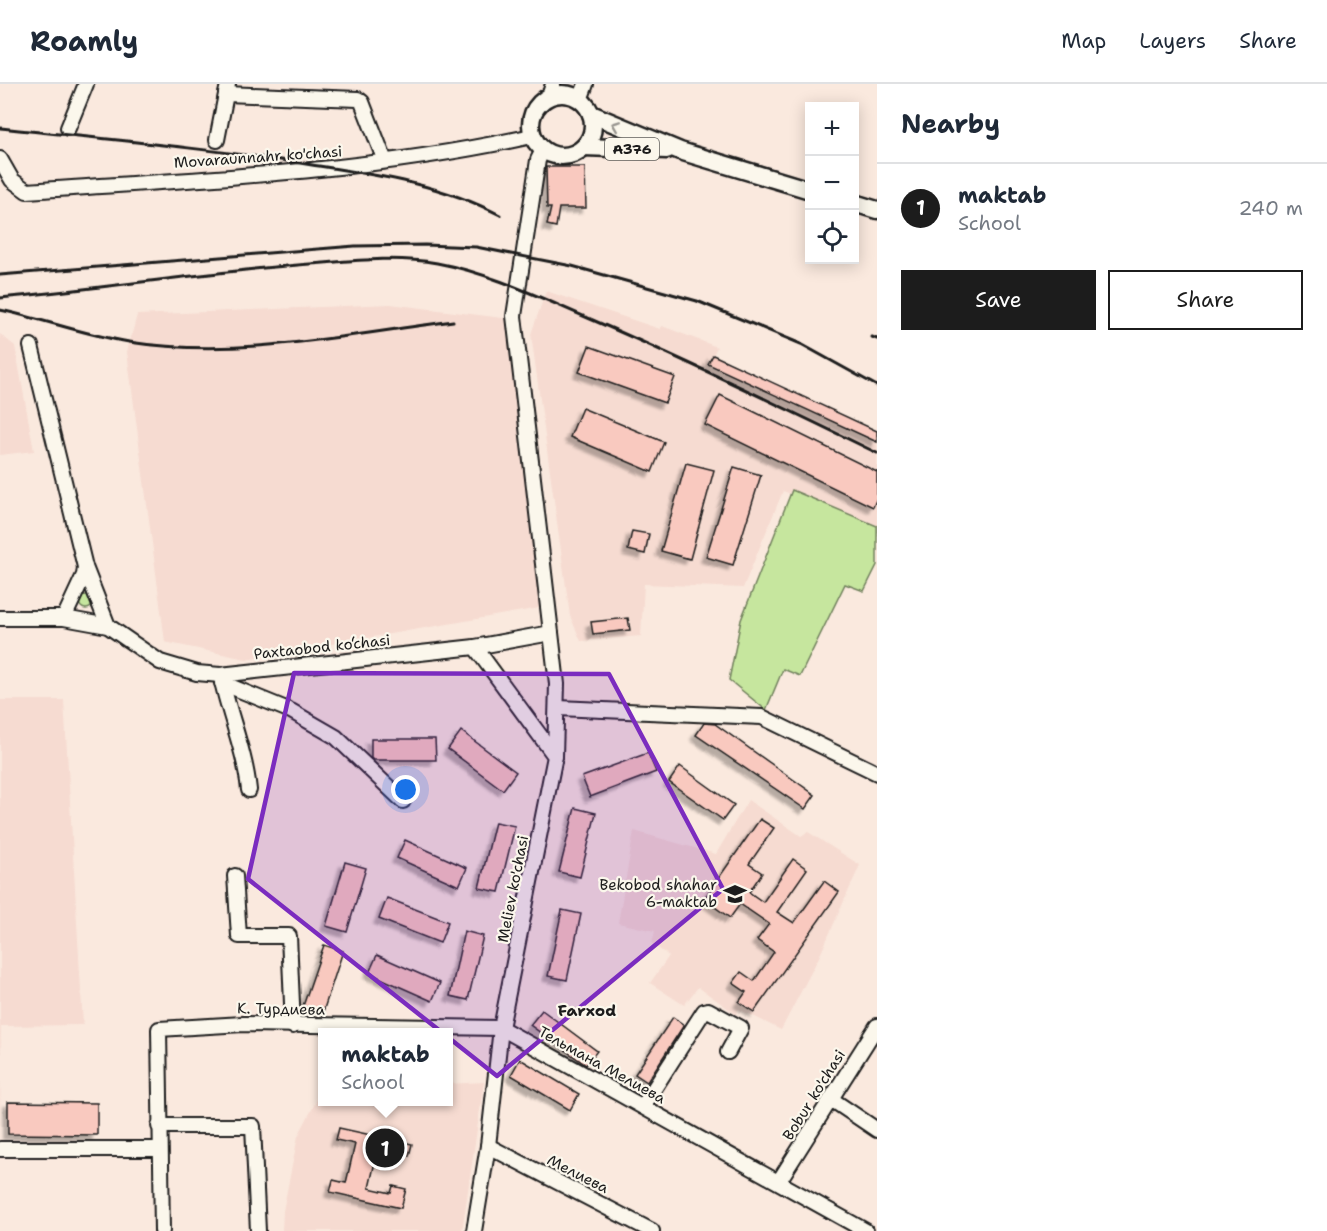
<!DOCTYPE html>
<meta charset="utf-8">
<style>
body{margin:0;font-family:"Shantell Sans",sans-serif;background:#f2f2f3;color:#1f2937}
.controls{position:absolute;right:18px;top:18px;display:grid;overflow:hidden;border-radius:0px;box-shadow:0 3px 15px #0003}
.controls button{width:54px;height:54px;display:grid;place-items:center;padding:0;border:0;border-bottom:2px solid #e0e1e3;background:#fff;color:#1f2937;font:30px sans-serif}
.you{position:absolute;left:406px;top:706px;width:21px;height:21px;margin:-15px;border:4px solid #fff;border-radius:50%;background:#1a73e8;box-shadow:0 0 0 9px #1a73e833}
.badge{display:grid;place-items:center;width:39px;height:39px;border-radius:50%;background:#1c1c1c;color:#fff;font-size:20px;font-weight:700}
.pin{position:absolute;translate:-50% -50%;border:3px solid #fff;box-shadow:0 2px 6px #0006}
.popup{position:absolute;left:318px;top:944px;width:135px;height:78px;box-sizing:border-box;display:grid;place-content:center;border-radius:0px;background:#fff;filter:drop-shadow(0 2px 4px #0005);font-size:20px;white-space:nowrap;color:#747a83}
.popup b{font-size:22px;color:#1f2937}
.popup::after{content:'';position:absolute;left:50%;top:100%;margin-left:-12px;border:12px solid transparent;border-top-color:#fff}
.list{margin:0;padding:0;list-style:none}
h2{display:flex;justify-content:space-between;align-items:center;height:78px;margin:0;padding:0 24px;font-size:26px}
h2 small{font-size:20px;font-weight:400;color:#747a83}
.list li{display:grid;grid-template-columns:39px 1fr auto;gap:18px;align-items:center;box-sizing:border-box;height:90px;padding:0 24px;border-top:2px solid #e0e1e3}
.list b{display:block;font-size:22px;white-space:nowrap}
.list p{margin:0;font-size:20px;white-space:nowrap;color:#747a83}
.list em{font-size:20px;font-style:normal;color:#747a83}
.actions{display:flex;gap:12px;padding:18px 24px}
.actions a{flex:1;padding:14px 0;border:2px solid #1c1c1c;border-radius:0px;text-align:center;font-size:21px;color:#1c1c1c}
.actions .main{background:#1c1c1c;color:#fff}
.icon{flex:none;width:33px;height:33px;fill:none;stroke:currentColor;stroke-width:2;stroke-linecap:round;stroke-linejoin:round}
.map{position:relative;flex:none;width:877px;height:1147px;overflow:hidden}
header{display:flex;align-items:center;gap:36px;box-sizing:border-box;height:84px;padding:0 30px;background:#fff;border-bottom:2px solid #e0e1e3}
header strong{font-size:28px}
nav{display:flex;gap:33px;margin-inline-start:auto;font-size:21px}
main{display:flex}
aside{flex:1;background:#fff}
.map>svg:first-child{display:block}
</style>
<header>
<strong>Roamly</strong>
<nav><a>Map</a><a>Layers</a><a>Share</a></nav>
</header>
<main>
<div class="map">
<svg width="877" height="1147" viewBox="0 0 877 1147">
<defs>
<filter id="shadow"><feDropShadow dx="-5" dy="5" stdDeviation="1.5" flood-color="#0004"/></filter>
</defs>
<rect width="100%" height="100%" fill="#fae9de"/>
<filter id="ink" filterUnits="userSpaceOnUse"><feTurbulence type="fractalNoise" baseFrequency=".0167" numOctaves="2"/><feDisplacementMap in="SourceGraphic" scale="12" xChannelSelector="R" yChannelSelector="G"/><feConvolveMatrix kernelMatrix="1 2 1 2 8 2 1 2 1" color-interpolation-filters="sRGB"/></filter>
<g filter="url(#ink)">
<g fill="#f6dbd1">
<polygon points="546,207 660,245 662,242 717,263 713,271 877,347 877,444 783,407 743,504 644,500 641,552 581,557 570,532 531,250"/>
<polygon points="390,220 520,236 551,522 246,575 165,558 127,268 137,231"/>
<polygon points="0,250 15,262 34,367 0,371"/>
<polygon points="0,616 64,616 83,941 1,942 0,1055"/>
<polygon points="748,716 801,752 808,748 860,781 820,871 781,946 739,925 736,930 698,903 684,921 650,899 669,872 652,860 655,847 618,839 634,747 716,770"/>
<polygon points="484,998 462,1147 282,1147 283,1127 298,1052 322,1006 322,1018 448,1018 448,1000"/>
</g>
<g fill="#c6e69e" stroke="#71815d" stroke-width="1.5">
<polygon points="792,406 877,442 877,481 864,507 845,500 800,592 783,585 766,626 729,596 741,536"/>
<circle cx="86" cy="518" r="7"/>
</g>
<g fill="#f9c9bf" stroke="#1c1c1c" stroke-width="1.5" filter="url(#shadow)">
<polygon points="546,83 585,83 586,124 559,124 556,143 547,141 551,124 547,124"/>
<polygon points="589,262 675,293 665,319 579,288"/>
<polygon points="713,271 877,347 877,358 708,280"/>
<polygon points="720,311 877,388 877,414 873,423 705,341"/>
<polygon points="582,324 664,358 652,388 570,353"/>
<polygon points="686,379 714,386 690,475 661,467"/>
<polygon points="734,383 761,391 733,481 706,473"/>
<polygon points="632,447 649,450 645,470 628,466"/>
<polygon points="628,534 630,546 593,550 591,538"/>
<polygon points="704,639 715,640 815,711 805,725 696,651"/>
<polygon points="461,647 516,688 503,706 448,665"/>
<polygon points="371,655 435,655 436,676 373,676 371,674"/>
<polygon points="648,669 656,688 590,713 582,693"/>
<polygon points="680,682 734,721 723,736 669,698"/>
<polygon points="575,724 596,729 580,793 559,788"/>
<polygon points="760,735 774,744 749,780 762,789 749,808 763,818 793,775 807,785 777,828 794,839 824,797 839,808 754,928 739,918 746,908 733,899 741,888 754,897 774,868 757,856 769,840 740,820 730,834 704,815"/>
<polygon points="495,738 515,742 499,808 479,804"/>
<polygon points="405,756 467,784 459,802 397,774"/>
<polygon points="345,778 366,784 347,848 326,842"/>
<polygon points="387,814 448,838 440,859 379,835"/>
<polygon points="562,826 581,830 567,896 548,892"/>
<polygon points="464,847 483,852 468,916 450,912"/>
<polygon points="324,861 343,867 322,931 302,925"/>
<polygon points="377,871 440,899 432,917 369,889"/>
<polygon points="542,926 597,967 586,981 530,941"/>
<polygon points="673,933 684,941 647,998 635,990"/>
<polygon points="520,975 579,1010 570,1026 511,991"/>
<polygon points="8,1018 97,1019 97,1051 8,1050"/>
<polygon points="339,1044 412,1060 409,1072 378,1065 369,1104 391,1109 393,1102 406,1105 401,1124 330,1108 333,1096 346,1099 355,1060 336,1056"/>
</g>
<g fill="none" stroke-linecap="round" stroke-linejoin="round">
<g stroke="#1c1c1c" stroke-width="18">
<g id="minor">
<polyline points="226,10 358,15 362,18 385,77"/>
<polyline points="549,13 553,0"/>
<polyline points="580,16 586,0"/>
<polyline points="68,44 86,0"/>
<polyline points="217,56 228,0"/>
<polyline points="543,66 538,76 514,232 557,600 555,672"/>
<path d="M0,75L12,96L27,107C196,95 366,89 532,52"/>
<polyline points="31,262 85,483 108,542"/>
<polyline points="0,534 64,534 108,542 160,578 197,589 220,591 475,563 551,549"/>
<polyline points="64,534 84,491 85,483"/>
<path d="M221,593C229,631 245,667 249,706"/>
<polyline points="222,599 291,627 336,653 403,717"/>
<polyline points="558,624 762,633 877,689"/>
<polyline points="235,792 239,852 289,852 293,942"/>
<polyline points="831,1015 877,1046"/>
<polyline points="643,1022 704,927 708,926 741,944 728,968"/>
<polyline points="159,1042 253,1042 258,1147"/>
<polyline points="488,1062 652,1147"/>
<polyline points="0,1065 160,1065"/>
<polyline points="779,1097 877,942"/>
<polyline points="162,1147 159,945 243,940 501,944 866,1147"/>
<polyline points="474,1147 488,1062 501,944 555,672 475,563"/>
</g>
</g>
<g stroke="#1c1c1c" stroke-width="21">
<g id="major">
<circle cx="562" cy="41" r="31"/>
<polyline points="591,30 680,67 810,106"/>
<polyline points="584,63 667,66"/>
<polyline points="854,119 877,126"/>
</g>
</g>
<use href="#minor" stroke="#fbf7ec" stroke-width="14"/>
<use href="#major" stroke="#fbf7ec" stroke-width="16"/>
<g stroke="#1c1c1c" stroke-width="3">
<path d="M0,44C104,55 209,64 312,81C377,91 441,100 500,131"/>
<polyline points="0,191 355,162 425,161 476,163 572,182 697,217 801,260 877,302"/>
<path d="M0,214C100,205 198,189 298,181C344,178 391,171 437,179C490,189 539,213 588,234C686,276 781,322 877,369"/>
<path d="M0,226C43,235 85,251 129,258C236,275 347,251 453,237"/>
<polyline points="872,253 877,255"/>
</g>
</g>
<defs><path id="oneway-chevron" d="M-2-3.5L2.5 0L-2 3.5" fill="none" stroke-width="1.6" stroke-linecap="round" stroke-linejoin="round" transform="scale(1.5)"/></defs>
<use stroke="#97948e" href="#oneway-chevron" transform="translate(616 41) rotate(-158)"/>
</g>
<path fill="#7b2cbf" fill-opacity="0.2" stroke="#7b2cbf" stroke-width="4.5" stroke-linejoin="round" d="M294,589L609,590L723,805L497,992L248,795Z"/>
<defs>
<g id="school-bare" transform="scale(1.8)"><path d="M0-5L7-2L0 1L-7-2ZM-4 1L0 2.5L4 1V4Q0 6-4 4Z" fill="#1c1c1c" stroke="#fbf7ec" stroke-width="2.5" paint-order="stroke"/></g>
</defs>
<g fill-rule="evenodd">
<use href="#school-bare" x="735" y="810"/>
</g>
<g text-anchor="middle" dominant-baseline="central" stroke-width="4.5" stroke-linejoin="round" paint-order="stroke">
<rect fill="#fbf7ec" stroke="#5f5e5a" stroke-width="1.5" x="605" y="54" width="54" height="22" rx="4.5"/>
<g font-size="14" font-weight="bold" fill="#1c1c1c">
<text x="632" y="65">A376</text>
</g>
<g font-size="15" fill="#1c1c1c" stroke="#fbf7ec">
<text transform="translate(258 73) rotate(-4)">Movaraunnahr ko'chasi</text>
<text transform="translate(322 563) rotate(-6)">Paxtaobod ko‘chasi</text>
<text transform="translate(513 805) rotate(-79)">Meliev ko'chasi</text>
<text transform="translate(281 925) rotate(1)">К. Турдиева</text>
<text transform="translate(602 981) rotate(29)">Тельмана Мелиева</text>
<text transform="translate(814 1011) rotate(-58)">Bobur ko'chasi</text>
<text transform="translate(578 1090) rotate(27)">Мелиева</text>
</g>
<g font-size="15" fill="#1c1c1c" stroke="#fbf7ec" text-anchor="end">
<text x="717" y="801">Bekobod shahar<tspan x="717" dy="17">6-maktab</tspan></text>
</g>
<g font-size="16" font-weight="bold" fill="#1c1c1c" stroke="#fbf7ec">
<text x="587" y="926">Farxod</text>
</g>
</g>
</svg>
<div class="controls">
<button>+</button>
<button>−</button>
<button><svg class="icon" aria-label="locate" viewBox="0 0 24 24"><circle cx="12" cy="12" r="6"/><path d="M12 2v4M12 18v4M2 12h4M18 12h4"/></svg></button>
</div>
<div class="you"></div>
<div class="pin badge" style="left:385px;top:1064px">1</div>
<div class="popup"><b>maktab</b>School</div>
</div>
<aside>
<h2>Nearby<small></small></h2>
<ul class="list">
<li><span class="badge">1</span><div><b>maktab</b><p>School</p></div><em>240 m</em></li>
</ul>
<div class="actions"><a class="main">Save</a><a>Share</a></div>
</aside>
</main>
